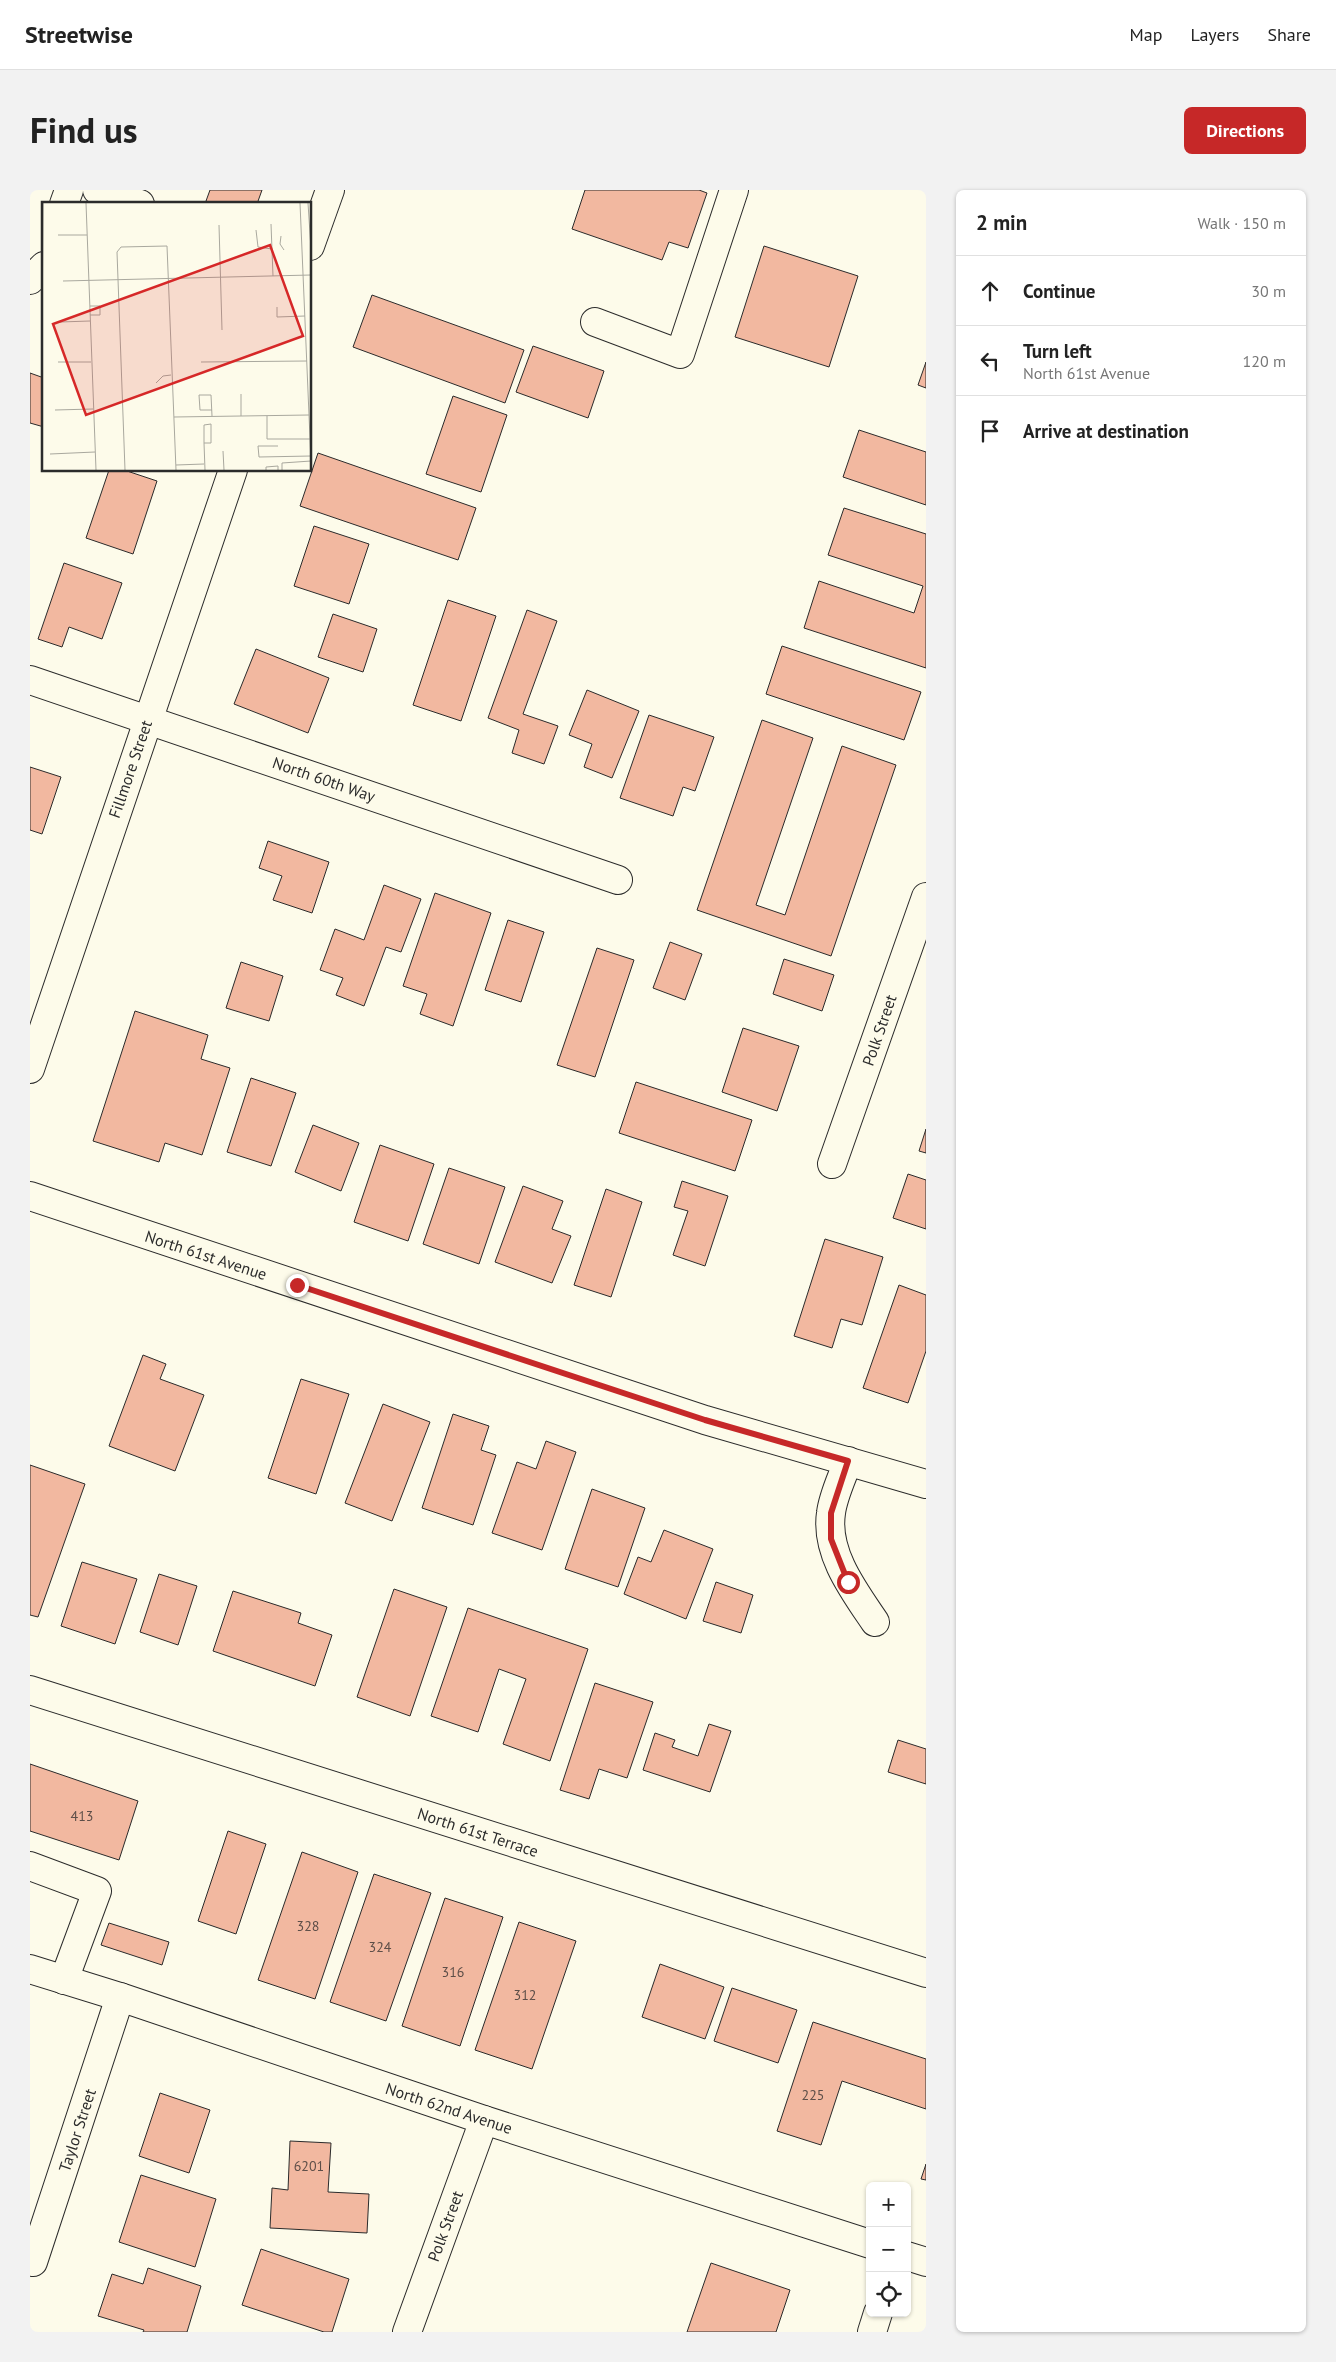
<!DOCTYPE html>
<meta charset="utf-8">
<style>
body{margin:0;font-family:"PT Sans",sans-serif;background:#f2f2f2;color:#222}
.controls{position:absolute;right:15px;bottom:15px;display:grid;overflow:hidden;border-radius:8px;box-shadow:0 1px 4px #0004}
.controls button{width:45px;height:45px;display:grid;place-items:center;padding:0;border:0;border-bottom:1px solid #e0e0e0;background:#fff;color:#222;font:25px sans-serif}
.stop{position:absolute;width:15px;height:15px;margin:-11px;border:4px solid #c62828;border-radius:50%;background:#fff}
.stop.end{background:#c62828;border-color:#fff;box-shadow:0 1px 5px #0008}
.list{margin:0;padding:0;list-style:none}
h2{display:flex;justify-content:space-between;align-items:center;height:65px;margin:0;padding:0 20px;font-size:21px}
h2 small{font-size:16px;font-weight:400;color:#767676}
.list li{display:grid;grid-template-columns:32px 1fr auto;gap:15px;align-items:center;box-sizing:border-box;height:70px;padding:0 20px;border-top:1px solid #e0e0e0}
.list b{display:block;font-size:19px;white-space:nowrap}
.list p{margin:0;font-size:16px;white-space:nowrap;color:#767676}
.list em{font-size:16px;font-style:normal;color:#767676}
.icon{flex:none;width:28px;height:28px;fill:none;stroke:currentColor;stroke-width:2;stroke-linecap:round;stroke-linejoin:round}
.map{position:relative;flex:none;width:896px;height:2142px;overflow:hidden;border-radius:8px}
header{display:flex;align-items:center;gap:30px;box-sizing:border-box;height:70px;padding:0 25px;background:#fff;border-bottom:1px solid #e0e0e0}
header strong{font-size:24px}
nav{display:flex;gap:28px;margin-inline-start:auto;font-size:18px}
.intro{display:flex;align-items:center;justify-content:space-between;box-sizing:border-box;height:120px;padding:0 30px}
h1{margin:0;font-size:35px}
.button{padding:12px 22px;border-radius:8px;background:#c62828;color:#fff;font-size:18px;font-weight:700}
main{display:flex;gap:30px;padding:0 30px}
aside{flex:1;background:#fff;border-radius:8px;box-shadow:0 1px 4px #0004}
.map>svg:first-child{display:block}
</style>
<header>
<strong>Streetwise</strong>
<nav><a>Map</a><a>Layers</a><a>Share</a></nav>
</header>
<div class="intro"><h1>Find us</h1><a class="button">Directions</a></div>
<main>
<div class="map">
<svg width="896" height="2142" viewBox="0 0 896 2142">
<rect width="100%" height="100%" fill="#fdfbea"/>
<g fill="#f2b8a0" stroke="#2b2b2b">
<polygon points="180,0 232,0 227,14 184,14 176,11"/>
<polygon points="555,0 669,0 677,3 658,58 639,52 632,70 542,39"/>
<polygon points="734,56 828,86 799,177 705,147"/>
<polygon points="342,105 494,160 475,213 323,157"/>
<polygon points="503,156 574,181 558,228 486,202"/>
<polygon points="896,172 896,198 888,195"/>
<polygon points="0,183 14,188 14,237 0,233"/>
<polygon points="423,206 477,225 451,302 396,284"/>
<polygon points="829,240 896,262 896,315 813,287"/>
<polygon points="288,263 446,318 428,370 270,316"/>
<polygon points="79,280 94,280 127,291 103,364 56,348"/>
<polygon points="814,318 896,344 896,478 774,438 789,391 884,423 893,396 798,365"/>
<polygon points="284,336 339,354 319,414 264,396"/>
<polygon points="34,373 92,393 72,449 39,437 32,457 8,449"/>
<polygon points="418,410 466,426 431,531 383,515"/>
<polygon points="497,420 527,431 493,524 528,536 514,574 482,563 489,540 458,528"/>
<polygon points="303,424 347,439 333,482 288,467"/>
<polygon points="752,456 891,502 874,550 736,504"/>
<polygon points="226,459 299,488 278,543 204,514"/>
<polygon points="557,500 609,521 582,588 554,577 562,554 539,545"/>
<polygon points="619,525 684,547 665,601 653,597 643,626 590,608"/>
<polygon points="732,530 783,548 726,715 755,725 812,556 866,575 801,766 667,720"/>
<polygon points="0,577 31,587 12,644 0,640"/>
<polygon points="238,651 299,672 282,723 243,710 252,686 229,678"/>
<polygon points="354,695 391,709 371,762 356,757 334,816 306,805 313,788 290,780 305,739 334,750"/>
<polygon points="405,703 461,723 423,836 390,824 397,804 373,796"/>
<polygon points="478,730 514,742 491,812 455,800"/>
<polygon points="640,752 672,764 655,810 623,798"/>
<polygon points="567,758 604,770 565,887 527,875"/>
<polygon points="754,769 804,785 792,821 743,804"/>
<polygon points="211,772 253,786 239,831 196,818"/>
<polygon points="105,821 178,845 171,869 200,878 172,965 135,953 129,972 63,951"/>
<polygon points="713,838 769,856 747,921 692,902"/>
<polygon points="221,888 266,903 241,976 197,962"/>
<polygon points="606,892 722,930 705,981 589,943"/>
<polygon points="283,935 329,953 311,1001 265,982"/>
<polygon points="896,939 896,963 889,961"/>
<polygon points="350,955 404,974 378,1051 324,1032"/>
<polygon points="419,978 475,997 449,1074 393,1054"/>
<polygon points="878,984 896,990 896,1039 863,1028"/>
<polygon points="652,991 698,1006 675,1076 643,1065 658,1021 644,1017"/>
<polygon points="493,996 533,1011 522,1039 541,1046 522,1093 465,1072"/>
<polygon points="576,999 612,1012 581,1107 544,1095"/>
<polygon points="795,1049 853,1067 832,1135 811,1129 802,1158 764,1146"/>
<polygon points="869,1095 896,1105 896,1161 878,1213 833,1198"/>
<polygon points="113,1165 136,1174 130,1189 174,1205 145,1281 79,1256"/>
<polygon points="271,1189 319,1204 286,1304 238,1288"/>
<polygon points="353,1214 400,1232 362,1331 315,1313"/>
<polygon points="423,1224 459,1236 451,1260 466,1265 443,1335 392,1318"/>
<polygon points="516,1251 546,1262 512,1360 462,1343 487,1272 506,1279"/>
<polygon points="0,1275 55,1294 8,1427 0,1425"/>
<polygon points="562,1299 615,1318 588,1397 535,1379"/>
<polygon points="634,1340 683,1359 656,1429 594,1404 608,1367 621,1372"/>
<polygon points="52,1372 107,1389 85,1454 31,1436"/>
<polygon points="129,1384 167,1396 148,1455 110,1442"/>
<polygon points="686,1392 723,1405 711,1443 673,1431"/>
<polygon points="364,1399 417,1417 380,1526 327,1507"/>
<polygon points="203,1401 271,1423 268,1433 302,1445 285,1496 183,1461"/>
<polygon points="438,1418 558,1459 520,1571 473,1554 496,1489 469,1479 448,1542 401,1526"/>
<polygon points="565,1493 623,1512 597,1588 569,1579 559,1609 530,1600"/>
<polygon points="679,1534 701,1541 680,1602 613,1580 625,1543 645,1550 642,1557 668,1566"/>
<polygon points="868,1550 896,1559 896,1594 858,1582"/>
<polygon points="0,1574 108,1611 89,1670 0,1641"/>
<polygon points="198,1641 236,1654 206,1744 168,1731"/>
<polygon points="272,1662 328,1682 285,1809 228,1790"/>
<polygon points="344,1684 401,1703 356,1831 300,1812"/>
<polygon points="415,1708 473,1727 430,1856 372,1836"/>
<polygon points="489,1732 546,1751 502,1879 445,1860"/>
<polygon points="79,1733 139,1752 132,1775 71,1755"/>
<polygon points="630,1774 694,1797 675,1849 612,1827"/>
<polygon points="702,1798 767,1820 748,1873 684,1851"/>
<polygon points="783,1832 896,1869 896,1919 812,1891 791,1955 747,1941"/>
<polygon points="130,1903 180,1920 159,1983 109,1966"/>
<polygon points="260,1951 301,1953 298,2002 339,2004 337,2043 240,2038 242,1998 258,2000"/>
<polygon points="896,1974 896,1990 891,1989"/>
<polygon points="111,1985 186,2009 165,2077 89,2052"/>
<polygon points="231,2059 319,2089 302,2142 294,2142 212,2115"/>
<polygon points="681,2073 760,2100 746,2142 657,2142"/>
<polygon points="118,2078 171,2096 157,2142 113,2142 114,2140 68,2126 82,2084 113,2094"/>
</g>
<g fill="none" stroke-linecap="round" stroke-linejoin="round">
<g stroke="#2b2b2b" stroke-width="30">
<g id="minor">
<polyline points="67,0 110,14"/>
<polyline points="34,14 39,0"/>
<polyline points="280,56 300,0"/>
<polyline points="0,90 14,76"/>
<polyline points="565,132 650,164 704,0"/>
<polyline points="0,490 588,690"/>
<polyline points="0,879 203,280"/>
<polyline points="802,974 896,707"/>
<polyline points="0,1006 675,1230 896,1294"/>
<path d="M818,1271C812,1288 803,1306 801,1323C795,1363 824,1401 845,1432"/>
<polyline points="0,1500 896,1783"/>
<polyline points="0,1676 67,1701 34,1790"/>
<polyline points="0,1779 90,1807 454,1930 840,2054"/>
<polyline points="877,2066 896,2072"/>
<polyline points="3,2072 90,1807"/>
<polyline points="377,2142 454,1930"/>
<polyline points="842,2142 848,2123"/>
</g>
</g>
<use href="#minor" stroke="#fdfbea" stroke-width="28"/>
</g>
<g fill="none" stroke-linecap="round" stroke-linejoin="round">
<polyline stroke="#c62828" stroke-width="6" points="267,1095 675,1230 818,1271 801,1323 801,1349 818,1392"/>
</g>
<g text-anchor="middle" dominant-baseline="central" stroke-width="4" stroke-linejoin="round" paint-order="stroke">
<g font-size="14" fill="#5d4e48">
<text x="52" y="1626">413</text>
<text x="278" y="1736">328</text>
<text x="350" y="1757">324</text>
<text x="423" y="1782">316</text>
<text x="495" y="1805">312</text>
<text x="783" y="1905">225</text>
<text x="279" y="1976">6201</text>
</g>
<g font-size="16" fill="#2b2b2b" stroke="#fdfbea">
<text transform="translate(100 579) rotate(-71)">Fillmore Street</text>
<text transform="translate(294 589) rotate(19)">North 60th Way</text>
<text transform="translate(849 840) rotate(-71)">Polk Street</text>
<text transform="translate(176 1065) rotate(18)">North 61st Avenue</text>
<text transform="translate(448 1642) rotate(18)">North 61st Terrace</text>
<text transform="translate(419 1918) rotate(18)">North 62nd Avenue</text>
<text transform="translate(47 1940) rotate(-72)">Taylor Street</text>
<text transform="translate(415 2036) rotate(-70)">Polk Street</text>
</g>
</g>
<g transform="translate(12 12)">
<rect width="269" height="269" fill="#fdfbea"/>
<path fill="none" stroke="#a9a89e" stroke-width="1" d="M44,1L54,268M258,1L269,260M266,1L269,47M229,22L231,74M177,23L180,128M214,28L216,45L230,47M16,33H45M239,34L238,42L242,48M21,79L269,73M48,104H58V113H48M235,105V115L263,114M18,120L48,119M0,148L1,1M16,160H49M159,160L265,159M114,181L121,174L129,173M199,192V214M13,208L51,207M170,208H158L157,193H169L170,214M225,214V237H268M132,215L267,213M169,222V241H162V223ZM162,241L163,268M236,244H216L217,255L269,254M181,249L182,268M8,252L53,250M134,263L162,262M83,268L75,50L79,45L125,44L134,268M224,268V265L236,264V268M240,268V261L269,259"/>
<path fill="#d62828" fill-opacity="0.15" stroke="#d62828" stroke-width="2.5" d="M228,43L261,134L44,213L11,122Z"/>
<rect width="269" height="269" fill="none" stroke="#2b2b2b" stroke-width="2.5"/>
</g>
</svg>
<div class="controls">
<button>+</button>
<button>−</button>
<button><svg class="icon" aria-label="locate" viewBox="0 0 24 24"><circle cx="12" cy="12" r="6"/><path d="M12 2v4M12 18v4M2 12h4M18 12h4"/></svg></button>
</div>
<div class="stop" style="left:818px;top:1392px"></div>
<div class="stop end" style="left:267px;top:1095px"></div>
</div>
<aside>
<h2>2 min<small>Walk · 150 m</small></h2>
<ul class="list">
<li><svg class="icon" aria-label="ahead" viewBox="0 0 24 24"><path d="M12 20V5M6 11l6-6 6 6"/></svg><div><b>Continue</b></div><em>30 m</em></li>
<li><svg class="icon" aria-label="left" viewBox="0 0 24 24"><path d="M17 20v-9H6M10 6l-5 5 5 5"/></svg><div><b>Turn left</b><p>North 61st Avenue</p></div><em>120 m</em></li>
<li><svg class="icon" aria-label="arrive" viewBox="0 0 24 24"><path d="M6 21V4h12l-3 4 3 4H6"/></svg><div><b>Arrive at destination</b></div></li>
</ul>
</aside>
</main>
